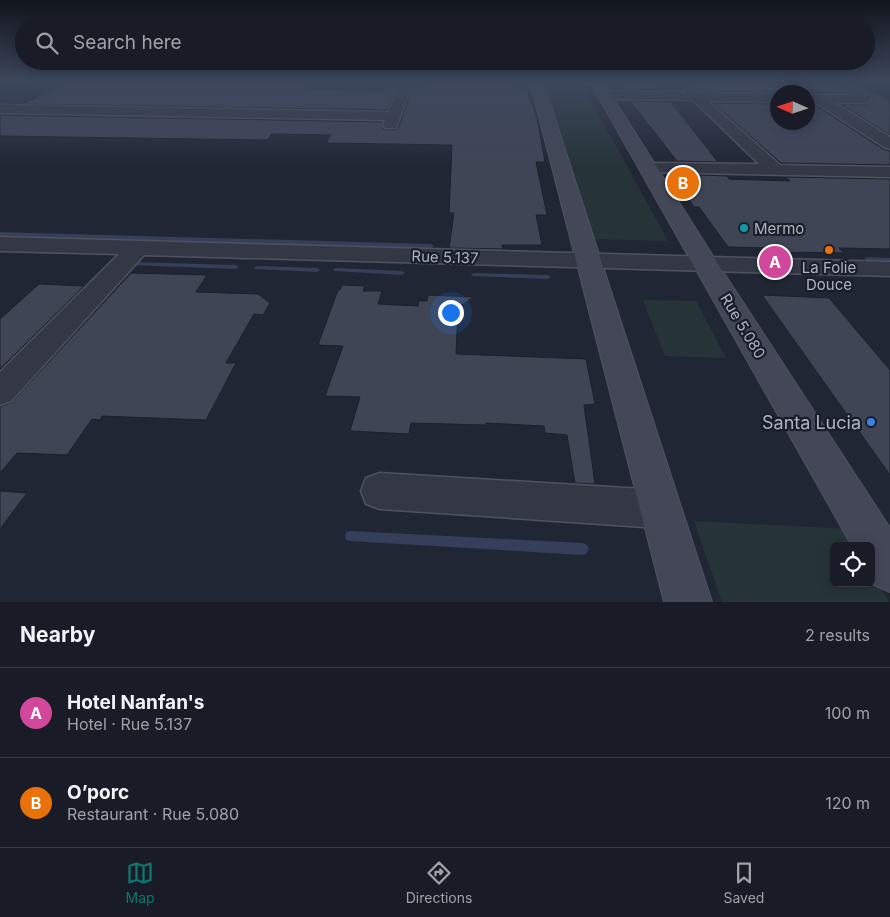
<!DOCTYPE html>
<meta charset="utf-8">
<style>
body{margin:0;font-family:Inter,sans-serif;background:#262933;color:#f1f3f6}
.controls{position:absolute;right:15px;bottom:15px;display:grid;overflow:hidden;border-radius:8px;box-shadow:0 2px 12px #0003}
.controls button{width:45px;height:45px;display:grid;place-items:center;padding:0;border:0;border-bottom:1px solid #373a44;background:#191c27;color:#f1f3f6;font:25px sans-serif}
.compass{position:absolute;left:770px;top:85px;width:45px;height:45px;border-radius:50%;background:#191c27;box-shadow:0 2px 12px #0003;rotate:273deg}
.you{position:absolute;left:450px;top:312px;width:18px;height:18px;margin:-12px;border:4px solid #fff;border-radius:50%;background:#1a73e8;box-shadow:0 0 0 8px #1a73e833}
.badge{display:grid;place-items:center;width:32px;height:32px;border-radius:50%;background:#0f766e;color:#fff;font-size:16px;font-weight:700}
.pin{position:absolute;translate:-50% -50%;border:2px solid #fff;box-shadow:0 1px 5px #0006}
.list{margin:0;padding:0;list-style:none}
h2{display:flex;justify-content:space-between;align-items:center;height:65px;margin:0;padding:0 20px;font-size:21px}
h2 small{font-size:16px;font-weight:400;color:#9fa1a7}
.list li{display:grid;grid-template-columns:32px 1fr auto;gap:15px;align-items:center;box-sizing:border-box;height:90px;padding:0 20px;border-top:1px solid #373a44}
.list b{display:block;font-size:19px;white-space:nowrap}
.list p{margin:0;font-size:16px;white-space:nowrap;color:#9fa1a7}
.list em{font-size:16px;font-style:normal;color:#9fa1a7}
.icon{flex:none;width:28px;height:28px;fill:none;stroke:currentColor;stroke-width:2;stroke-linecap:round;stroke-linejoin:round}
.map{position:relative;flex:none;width:890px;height:602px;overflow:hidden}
.search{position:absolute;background:#191c27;box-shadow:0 2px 12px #0003;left:15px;right:15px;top:15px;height:55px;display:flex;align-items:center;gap:12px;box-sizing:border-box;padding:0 18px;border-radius:28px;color:#9fa1a7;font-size:19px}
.sheet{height:245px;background:#191c27}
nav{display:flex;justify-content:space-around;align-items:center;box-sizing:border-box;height:70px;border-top:1px solid #373a44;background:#191c27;font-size:14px;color:#9fa1a7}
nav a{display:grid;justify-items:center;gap:2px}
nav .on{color:#0f766e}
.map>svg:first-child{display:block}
</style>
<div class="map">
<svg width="890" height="602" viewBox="0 0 890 602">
<rect width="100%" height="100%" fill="#212634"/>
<g fill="#263438">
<polygon points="541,82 581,82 668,241 595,239"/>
<polygon points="643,300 696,301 726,358 665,356"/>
<polygon points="694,521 847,529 857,546 834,546 834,583 871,583 871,571 889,602 722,602"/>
</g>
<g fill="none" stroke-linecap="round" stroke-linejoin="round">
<g fill="#363f5a" fill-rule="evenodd">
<polygon points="863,176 878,176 890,186 890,189 875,178 865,178 863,177"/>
<polygon points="0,232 431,244 434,246 431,248 0,236"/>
<polygon points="868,257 890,258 890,262 866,260 865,259 866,258"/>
<polygon points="131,262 236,265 239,267 236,269 129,265 128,264"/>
<polygon points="257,266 317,268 320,270 317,272 255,269 254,268 255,267"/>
<polygon points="336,268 402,271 405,273 402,275 334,271 333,270"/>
<polygon points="474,273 548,275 551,277 548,279 472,276 471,275 472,274"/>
<polygon points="350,531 583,543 587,545 589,549 587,553 583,555 350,541 346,540 345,536 346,532"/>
</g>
</g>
<g fill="#404556" stroke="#1c202b">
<polygon points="68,82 312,82 306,89 383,91 386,87 397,87 387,110 23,104"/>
<polygon points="515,82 517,89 527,89 537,118 545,162 536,162 547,215 536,215 542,245 502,245 503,249 449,248 454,213 449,213 452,145 326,143 331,135 272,134 267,140 0,136 0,115 382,122 383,129 395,130 399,126 413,87 424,88 425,83"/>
<polygon points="616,82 656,82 662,90 621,89"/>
<polygon points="686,82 828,84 843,93 700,91"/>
<polygon points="853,84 858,84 890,101 890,135 842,105 865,105 870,104 874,100 871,94"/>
<polygon points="630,101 671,102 718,162 677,161"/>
<polygon points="713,103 778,104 778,122 808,122 808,105 815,105 883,149 890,151 890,165 781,163"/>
<polygon points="672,174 727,176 729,179 790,181 786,177 890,179 890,249 839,248 844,253 773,252 770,248 728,247 699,207 694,207"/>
<polygon points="131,273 207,275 196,292 258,294 270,303 263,315 254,314 226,363 236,363 206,420 102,416 100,420 92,419 67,455 17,453 0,473 0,407 12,402"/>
<polygon points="39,284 84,286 0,369 0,319"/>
<polygon points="342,285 365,286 363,291 382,291 378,304 418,306 419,301 427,301 428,295 474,297 457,308 458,310 456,354 586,359 595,404 584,405 595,484 575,483 567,435 545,433 544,426 486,423 486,425 411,423 409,434 350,431 360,397 325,396 343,346 318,345 338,290 340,290"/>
<polygon points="762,295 829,298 890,370 890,475"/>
<polygon points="0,491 27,493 0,529"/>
</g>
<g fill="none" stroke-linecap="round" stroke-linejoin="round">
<g stroke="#4f5360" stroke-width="3">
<g id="street">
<polygon points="401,82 413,82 397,125 395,128 385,128 383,125 385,120 0,113 0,105 388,112"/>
<polygon points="829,82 845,82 870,96 872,99 870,102 865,103 835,103 890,137 890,149 884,147 816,103 808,103 808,95 849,95"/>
<polygon points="690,87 699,93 778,94 778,102 708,101 780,165 890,167 890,177 643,172 640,168 643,164 649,163 759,164 693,100 604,99 597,95 604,91 685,92 685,88"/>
<polygon points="0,237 890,262 890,276 144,255 11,401 0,405 0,372 119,254 0,251"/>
<polygon points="380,473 659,490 673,495 679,509 673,523 659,528 380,509 366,504 361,491 366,478"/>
</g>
</g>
<g stroke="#4f5360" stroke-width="2">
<g id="secondary">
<polygon points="530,82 543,82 712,602 664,602"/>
<polygon points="590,82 603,82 718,264 890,528 890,592 874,585 871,580 871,546 852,546"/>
</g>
</g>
<use href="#street" fill="#343845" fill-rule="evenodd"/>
<use href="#secondary" fill="#434757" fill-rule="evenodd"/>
</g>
<linearGradient id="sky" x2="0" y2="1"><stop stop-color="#12151d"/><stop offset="0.49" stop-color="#3d475c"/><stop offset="1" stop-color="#3d475c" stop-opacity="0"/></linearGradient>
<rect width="890" height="167" fill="url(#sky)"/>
<circle fill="#0f9aa8" stroke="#1a1e29" stroke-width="2" cx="744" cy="228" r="5"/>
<circle fill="#e8710a" stroke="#1a1e29" stroke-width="2" cx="829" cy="250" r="5"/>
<circle fill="#3f7fe0" stroke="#1a1e29" stroke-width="2" cx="871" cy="422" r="5"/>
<g text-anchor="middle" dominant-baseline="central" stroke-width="4.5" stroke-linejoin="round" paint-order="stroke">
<g font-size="15" fill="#aeb3c2" stroke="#1a1e29" text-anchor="start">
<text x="754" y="228">Mermo</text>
<text x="829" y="267" text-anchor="middle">La Folie<tspan x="829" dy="17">Douce</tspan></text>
</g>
<g font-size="15" fill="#aeb3c2" stroke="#1a1e29">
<text transform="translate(445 257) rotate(2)">Rue 5.137</text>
<text transform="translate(743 326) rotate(59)">Rue 5.080</text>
</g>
<g font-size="18" fill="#aeb3c2" stroke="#1a1e29" text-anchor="end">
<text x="861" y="422">Santa Lucia</text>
</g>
</g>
</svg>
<div class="controls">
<button><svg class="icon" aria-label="locate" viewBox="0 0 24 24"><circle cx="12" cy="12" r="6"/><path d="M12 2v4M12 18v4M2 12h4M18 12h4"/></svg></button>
</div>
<svg class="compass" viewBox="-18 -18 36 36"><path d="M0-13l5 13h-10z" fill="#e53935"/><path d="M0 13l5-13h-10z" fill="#9fa1a7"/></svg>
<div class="you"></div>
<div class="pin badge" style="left:775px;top:262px;background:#d1479c">A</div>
<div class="pin badge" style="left:683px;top:183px;background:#e8710a">B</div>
<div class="search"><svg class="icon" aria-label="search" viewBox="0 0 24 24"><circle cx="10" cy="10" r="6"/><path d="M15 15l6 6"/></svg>Search here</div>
</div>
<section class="sheet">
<h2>Nearby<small>2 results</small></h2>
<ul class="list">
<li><span class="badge" style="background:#d1479c">A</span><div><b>Hotel Nanfan's</b><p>Hotel · Rue 5.137</p></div><em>100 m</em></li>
<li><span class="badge" style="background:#e8710a">B</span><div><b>O’porc</b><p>Restaurant · Rue 5.080</p></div><em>120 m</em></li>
</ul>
</section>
<nav>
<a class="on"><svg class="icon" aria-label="map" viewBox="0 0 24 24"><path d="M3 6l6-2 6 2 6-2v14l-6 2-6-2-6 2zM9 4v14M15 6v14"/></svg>Map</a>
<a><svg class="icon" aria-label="directions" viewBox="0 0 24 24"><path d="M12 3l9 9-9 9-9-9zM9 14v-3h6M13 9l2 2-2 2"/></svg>Directions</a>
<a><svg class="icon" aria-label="saved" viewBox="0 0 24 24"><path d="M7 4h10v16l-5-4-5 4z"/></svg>Saved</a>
</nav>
